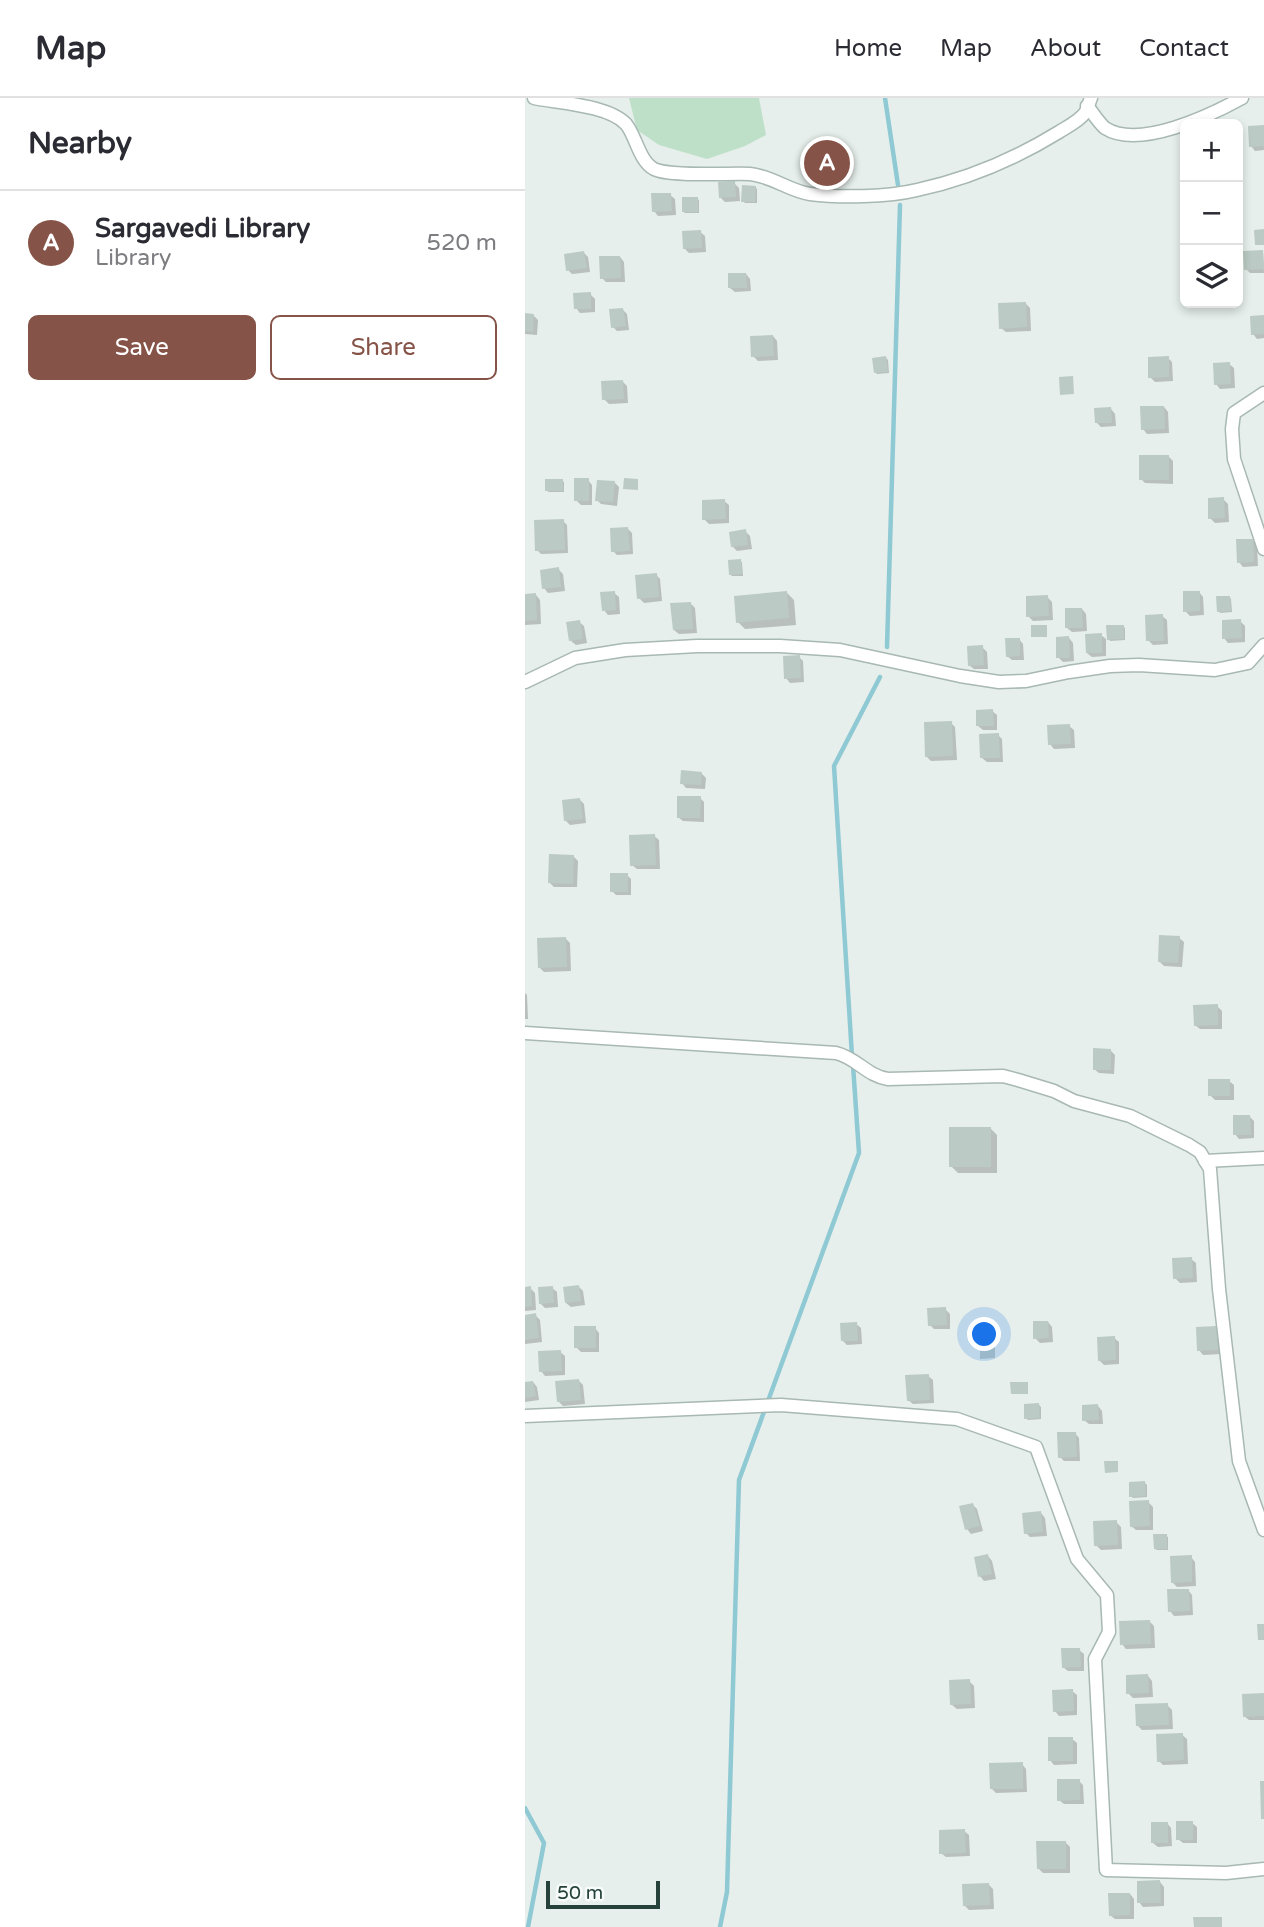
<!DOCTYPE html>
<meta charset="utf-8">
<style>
body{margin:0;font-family:"Varela Round",sans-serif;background:#f2f2f3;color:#2b2b33}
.controls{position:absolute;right:21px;top:21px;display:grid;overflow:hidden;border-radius:10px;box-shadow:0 4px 10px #0003}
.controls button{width:63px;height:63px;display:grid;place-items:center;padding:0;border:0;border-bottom:2px solid #e1e1e2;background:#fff;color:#2b2b33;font:35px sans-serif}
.scale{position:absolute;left:21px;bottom:18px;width:114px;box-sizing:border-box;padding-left:7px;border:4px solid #24423a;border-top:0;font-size:19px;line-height:24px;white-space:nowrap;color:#24423a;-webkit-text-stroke:5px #f7fbf9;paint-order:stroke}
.you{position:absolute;left:460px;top:1237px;width:24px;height:24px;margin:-18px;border:5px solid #fff;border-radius:50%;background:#1a73e8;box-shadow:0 0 0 10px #1a73e833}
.badge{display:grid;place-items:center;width:46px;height:46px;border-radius:50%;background:#855347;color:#fff;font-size:23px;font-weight:700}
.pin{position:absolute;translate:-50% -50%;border:4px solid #fff;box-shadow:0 2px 7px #0006}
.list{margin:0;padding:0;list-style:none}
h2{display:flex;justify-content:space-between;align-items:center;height:91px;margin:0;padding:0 28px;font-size:30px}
h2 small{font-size:23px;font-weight:400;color:#7c7c81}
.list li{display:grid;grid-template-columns:46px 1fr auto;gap:21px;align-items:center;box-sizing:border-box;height:105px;padding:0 28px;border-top:2px solid #e1e1e2}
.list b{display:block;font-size:26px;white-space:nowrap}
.list p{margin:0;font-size:23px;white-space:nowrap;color:#7c7c81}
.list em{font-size:23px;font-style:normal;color:#7c7c81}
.actions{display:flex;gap:14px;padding:21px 28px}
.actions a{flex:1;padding:16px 0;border:2px solid #855347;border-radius:10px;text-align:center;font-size:24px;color:#855347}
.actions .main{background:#855347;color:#fff}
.icon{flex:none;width:38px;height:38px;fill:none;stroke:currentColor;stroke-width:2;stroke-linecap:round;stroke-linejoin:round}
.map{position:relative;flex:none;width:739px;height:1829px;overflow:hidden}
header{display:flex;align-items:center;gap:42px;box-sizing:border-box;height:98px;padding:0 35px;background:#fff;border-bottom:2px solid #e1e1e2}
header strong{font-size:33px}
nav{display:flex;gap:38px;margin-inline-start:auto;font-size:24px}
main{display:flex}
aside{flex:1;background:#fff}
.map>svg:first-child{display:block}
</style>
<header>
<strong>Map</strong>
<nav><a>Home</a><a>Map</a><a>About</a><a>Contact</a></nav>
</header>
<main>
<aside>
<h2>Nearby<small></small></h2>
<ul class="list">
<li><span class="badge">A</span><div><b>Sargavedi Library</b><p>Library</p></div><em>520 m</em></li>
</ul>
<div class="actions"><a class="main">Save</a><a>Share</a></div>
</aside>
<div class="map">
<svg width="739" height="1829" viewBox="0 0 739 1829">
<rect width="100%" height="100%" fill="#e6efeb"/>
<polygon fill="#bfe0c8" points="104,0 234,0 241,37 220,48 182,61 134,47 112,32"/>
<g fill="#0003">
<polygon points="738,29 739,52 730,53 726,48"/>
<polygon points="312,55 316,60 317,76 294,79 290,75"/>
<polygon points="209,85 214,90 215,103 200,104 196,100"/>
<polygon points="230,89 232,91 232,105 220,105 218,103"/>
<polygon points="145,97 150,101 151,117 133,118 129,113"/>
<polygon points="173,101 174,103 174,115 160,115 158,113"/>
<polygon points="175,134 180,138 181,154 164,155 159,150"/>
<polygon points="738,154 739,175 725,175 721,171"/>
<polygon points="59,155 63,159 65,174 47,176 43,172"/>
<polygon points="95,159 99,164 100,184 81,184 77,180"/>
<polygon points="221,176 225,181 226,193 210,194 205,190"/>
<polygon points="65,196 70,201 70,214 55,215 51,210"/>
<polygon points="500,205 505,210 506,233 481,234 476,230"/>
<polygon points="98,212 102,216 104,232 92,233 88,229"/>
<polygon points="0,217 9,218 13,222 12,237 0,236"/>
<polygon points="739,219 739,240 732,241 728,236 727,220"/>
<polygon points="248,238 252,243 253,262 233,263 228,258"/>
<polygon points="361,260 363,262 364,275 352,276 351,275"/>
<polygon points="643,260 647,264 648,283 630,284 625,279"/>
<polygon points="704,266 709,270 710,290 695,291 691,286"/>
<polygon points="97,283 102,288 103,305 84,306 79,301"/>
<polygon points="639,309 643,314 644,335 622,336 618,331"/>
<polygon points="586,311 590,316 591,328 576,329 571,324"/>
<polygon points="644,359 648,363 648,386 620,385 616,381"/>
<polygon points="63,382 67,387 67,407 56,407 51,402"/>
<polygon points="37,383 39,384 39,394 24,394 22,393"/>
<polygon points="90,385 94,389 92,408 76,406 72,402"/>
<polygon points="698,401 703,406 704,424 690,425 685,420"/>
<polygon points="199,403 204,407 204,425 184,426 179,421"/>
<polygon points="38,423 42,427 43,455 16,456 12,452"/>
<polygon points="103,431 107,435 108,456 92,457 88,453"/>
<polygon points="220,433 225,438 227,451 212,453 207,448"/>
<polygon points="727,442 732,447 733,468 718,469 714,464"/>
<polygon points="216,463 217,465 218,478 207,478 205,476"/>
<polygon points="33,471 38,476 40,493 23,495 19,490"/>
<polygon points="131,477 135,481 137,503 119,505 114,500"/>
<polygon points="674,494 678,499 679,517 665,518 660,513"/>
<polygon points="89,495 94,499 95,516 83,517 79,512"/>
<polygon points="262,495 269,502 271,527 220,531 213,524"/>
<polygon points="0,497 11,497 15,502 16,526 0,527"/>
<polygon points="522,499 527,504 528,522 508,523 503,518"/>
<polygon points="704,499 706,501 707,514 695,515 694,513"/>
<polygon points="165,505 170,510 172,535 154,536 149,532"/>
<polygon points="557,511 561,516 562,533 547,534 542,530"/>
<polygon points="637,518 642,522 643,546 628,547 623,542"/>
<polygon points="715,523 720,528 720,544 703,545 699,540"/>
<polygon points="54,524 59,528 62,545 51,547 46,543"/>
<polygon points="598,528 600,530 600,542 585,543 584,541"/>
<polygon points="576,537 581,541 581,558 567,559 562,555"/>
<polygon points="544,540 548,545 549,563 538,564 533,559"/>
<polygon points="494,541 498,546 499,562 487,562 482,558"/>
<polygon points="457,549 462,554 463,571 449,571 444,567"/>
<polygon points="274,559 278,563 279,584 265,585 261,580"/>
<polygon points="467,613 472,617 472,632 458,632 453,628"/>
<polygon points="426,625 430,629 432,662 406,663 402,659"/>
<polygon points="544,628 549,632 550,650 529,651 525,646"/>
<polygon points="473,637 477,641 478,664 462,664 457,660"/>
<polygon points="176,675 181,680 180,691 161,690 157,685"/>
<polygon points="175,700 179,704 179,724 158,723 153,719"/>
<polygon points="55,702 59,706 61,725 45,727 40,722"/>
<polygon points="129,738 134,742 135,771 112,771 107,767"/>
<polygon points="48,758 53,763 52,789 29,789 25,785"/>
<polygon points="102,777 106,781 106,797 91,797 87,793"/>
<polygon points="654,840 659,844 657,869 639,868 634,863"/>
<polygon points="41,841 45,845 46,873 19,874 15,870"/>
<polygon points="0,895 2,897 3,921 0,921"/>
<polygon points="692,908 697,913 697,931 675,931 670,927"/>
<polygon points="585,952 590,957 589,976 574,975 569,971"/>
<polygon points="704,983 709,987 709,1002 690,1002 685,997"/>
<polygon points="725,1019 729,1023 729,1040 714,1041 710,1036"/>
<polygon points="465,1030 472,1037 472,1075 433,1075 426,1068"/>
<polygon points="666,1161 671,1165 672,1184 655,1185 650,1180"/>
<polygon points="54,1189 58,1193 60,1207 46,1209 41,1205"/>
<polygon points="0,1190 5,1190 10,1195 11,1212 0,1213"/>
<polygon points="27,1190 32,1194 33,1209 20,1210 16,1206"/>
<polygon points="420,1211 425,1216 425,1231 409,1231 405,1227"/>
<polygon points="10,1217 15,1222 17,1244 0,1246 0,1218"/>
<polygon points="523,1224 527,1229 528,1244 515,1245 510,1240"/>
<polygon points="331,1226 336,1230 337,1246 322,1247 318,1243"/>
<polygon points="70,1230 74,1235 74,1254 56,1254 51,1249"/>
<polygon points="691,1230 695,1234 696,1256 678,1257 674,1252"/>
<polygon points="589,1240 594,1244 594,1266 579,1267 574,1262"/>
<polygon points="35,1254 40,1258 40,1277 20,1278 16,1273"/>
<polygon points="403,1278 408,1282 409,1305 388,1306 383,1302"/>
<polygon points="54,1283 58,1287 60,1306 38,1308 34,1304"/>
<polygon points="8,1284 12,1289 14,1302 0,1304 0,1286"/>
<polygon points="514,1307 516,1309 516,1321 503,1322 501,1320"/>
<polygon points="573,1308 577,1313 578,1326 564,1326 559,1322"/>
<polygon points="550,1335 554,1340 555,1363 539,1363 535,1359"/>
<polygon points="620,1385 622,1387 622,1399 608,1400 606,1398"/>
<polygon points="623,1404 628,1409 628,1432 611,1432 606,1428"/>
<polygon points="448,1407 452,1411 458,1433 446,1436 442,1431"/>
<polygon points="516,1415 520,1420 522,1438 505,1439 501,1435"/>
<polygon points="591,1424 596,1429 597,1451 576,1452 571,1447"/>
<polygon points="641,1438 643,1439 643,1452 632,1452 630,1451"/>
<polygon points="463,1458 467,1463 471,1481 459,1483 455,1478"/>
<polygon points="666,1459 670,1464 671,1488 652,1489 648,1485"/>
<polygon points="663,1492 667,1497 668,1517 649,1518 645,1513"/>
<polygon points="625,1524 629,1528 630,1550 601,1551 597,1546"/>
<polygon points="554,1552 559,1556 559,1573 543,1573 538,1569"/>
<polygon points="623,1578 627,1583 628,1599 608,1600 603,1595"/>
<polygon points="444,1583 449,1588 450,1610 432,1611 427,1607"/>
<polygon points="547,1593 552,1597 552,1617 534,1618 530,1613"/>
<polygon points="739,1597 739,1622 724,1622 719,1618 719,1598"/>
<polygon points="642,1607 647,1612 648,1631 617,1632 613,1628"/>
<polygon points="657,1637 662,1641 663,1666 638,1667 634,1663"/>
<polygon points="547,1641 552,1645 552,1666 529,1667 525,1662"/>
<polygon points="497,1666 501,1671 502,1694 471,1695 466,1690"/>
<polygon points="554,1683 558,1687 559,1706 539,1706 534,1702"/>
<polygon points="642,1725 646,1730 647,1748 633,1749 628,1745"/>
<polygon points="667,1725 672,1729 672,1745 658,1745 653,1741"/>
<polygon points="439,1733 444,1737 445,1758 421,1759 416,1755"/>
<polygon points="540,1744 545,1749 545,1775 518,1775 513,1770"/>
<polygon points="635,1784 639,1789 639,1808 618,1809 614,1804"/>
<polygon points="463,1786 468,1791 469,1811 444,1812 440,1808"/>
<polygon points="605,1796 609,1801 609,1821 590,1821 585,1817"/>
</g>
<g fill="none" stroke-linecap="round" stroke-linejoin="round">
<g stroke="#8ec9d4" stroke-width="4.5">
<polyline points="360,0 373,87"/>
<polyline points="362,549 375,107"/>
<polyline points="327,958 309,668 355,579"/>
<polyline points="0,1710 19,1745 3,1829"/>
<polyline points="195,1829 202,1794 214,1382 334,1055 328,967"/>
</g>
</g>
<g fill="#bbcac4">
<polygon points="739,27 739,48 724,49 723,28"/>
<polygon points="312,53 313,72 288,76 291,60 298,60 303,55"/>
<polygon points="210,83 211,99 194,100 193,84"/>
<polygon points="217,87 231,88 230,104 216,104"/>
<polygon points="126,95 146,95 147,113 127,114"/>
<rect x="157" y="99" width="16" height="15"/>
<polygon points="739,131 739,147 730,147 729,132"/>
<polygon points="176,132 177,150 158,151 157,133"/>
<polygon points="738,152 739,171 719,172 718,153"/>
<polygon points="59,153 62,170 41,173 39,156"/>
<polygon points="74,158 95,158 96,180 75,181"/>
<polygon points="203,175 221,175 222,190 203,190"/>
<polygon points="66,194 66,211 49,211 48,195"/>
<polygon points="501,204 502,229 474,231 473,205"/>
<polygon points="98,210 101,228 86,230 84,211"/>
<polygon points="0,215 9,216 8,234 0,233"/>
<polygon points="739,217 739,236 726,237 725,218"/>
<polygon points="248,237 249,258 226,259 225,238"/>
<polygon points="361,258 363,274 349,275 347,260"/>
<polygon points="644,258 644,279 623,280 623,259"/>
<polygon points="705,264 706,286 689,287 688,265"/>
<polygon points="548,278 549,296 535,297 534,279"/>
<polygon points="98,282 99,301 77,302 76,283"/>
<polygon points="615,308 639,308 640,331 616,332"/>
<polygon points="586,309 587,325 570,325 569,310"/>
<rect x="614" y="357" width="30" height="25"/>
<rect x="49" y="380" width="15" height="23"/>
<polygon points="99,380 113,381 113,392 98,391"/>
<rect x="20" y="381" width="18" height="12"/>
<polygon points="72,382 90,383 88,404 70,403"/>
<polygon points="699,399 700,420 683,421 683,400"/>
<polygon points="200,401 201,421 177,422 177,402"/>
<polygon points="39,421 40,452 10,453 9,422"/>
<polygon points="103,429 105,453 86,454 85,430"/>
<polygon points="221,431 223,447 206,449 204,434"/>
<polygon points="711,441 728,441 729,464 712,465"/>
<polygon points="216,461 217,476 204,477 203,462"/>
<polygon points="34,469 36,489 17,491 15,472"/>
<polygon points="132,475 134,499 112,501 110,477"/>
<polygon points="90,493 91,512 77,513 75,494"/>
<polygon points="262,493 264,520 211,525 209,498"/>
<polygon points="658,493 675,493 675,513 658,514"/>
<polygon points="11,495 12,522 0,523 0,496"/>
<polygon points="523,497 524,518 501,519 501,498"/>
<polygon points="691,498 705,498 706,513 692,514"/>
<polygon points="166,504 168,531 148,532 145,505"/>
<polygon points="540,510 557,510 558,530 540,530"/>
<polygon points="638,516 639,543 621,543 620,517"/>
<polygon points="716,521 717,540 697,541 697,522"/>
<polygon points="55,522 58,541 44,543 41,524"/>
<rect x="506" y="527" width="16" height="12"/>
<polygon points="581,527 599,527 599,541 582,542"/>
<polygon points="577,535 577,555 561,555 560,536"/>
<polygon points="544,538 545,560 531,560 531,539"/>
<polygon points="480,540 495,540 495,558 481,559"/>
<polygon points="458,547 459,567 443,568 442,548"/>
<polygon points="275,557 276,580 259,581 258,558"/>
<polygon points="468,611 469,628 451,628 451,612"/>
<polygon points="427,623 428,658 400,659 399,624"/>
<polygon points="545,626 546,646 523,647 522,627"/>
<polygon points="474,635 475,660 455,660 454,636"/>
<polygon points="156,672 177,674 176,687 155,686"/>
<polygon points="152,698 176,698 175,720 152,720"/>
<polygon points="55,700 58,721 39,723 37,702"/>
<polygon points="130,736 131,767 105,768 104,737"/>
<polygon points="24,756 49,757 48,786 23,785"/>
<rect x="85" y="775" width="18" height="19"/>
<polygon points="634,837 655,838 653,865 633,864"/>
<polygon points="41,839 42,869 13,870 12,840"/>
<polygon points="693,906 693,927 669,928 668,907"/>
<polygon points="568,950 586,951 586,972 568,972"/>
<rect x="683" y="981" width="22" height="17"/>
<polygon points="708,1017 725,1017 726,1037 708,1037"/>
<rect x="424" y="1029" width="42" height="40"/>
<polygon points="667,1159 668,1180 648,1181 647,1160"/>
<polygon points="54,1187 56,1203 40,1205 38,1189"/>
<polygon points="6,1188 7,1208 0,1209 0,1189"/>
<polygon points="28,1188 29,1205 14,1206 13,1189"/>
<polygon points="421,1209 422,1227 403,1228 402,1210"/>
<polygon points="11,1215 14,1240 0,1242 0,1217"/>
<polygon points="508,1223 523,1223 524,1240 508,1241"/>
<polygon points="332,1224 333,1243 316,1243 315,1225"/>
<rect x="49" y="1228" width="22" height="22"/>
<polygon points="692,1228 693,1252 672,1253 671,1229"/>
<polygon points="590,1238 591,1262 573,1263 572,1239"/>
<polygon points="470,1245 470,1260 455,1261 455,1246"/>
<polygon points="36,1252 37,1273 14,1274 13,1253"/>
<polygon points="404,1276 405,1302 382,1303 380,1277"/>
<polygon points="54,1281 56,1302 32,1304 30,1283"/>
<polygon points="8,1283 11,1298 0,1300 0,1284"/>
<polygon points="485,1284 503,1284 503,1296 486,1296"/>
<polygon points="514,1305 515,1320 499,1321 499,1306"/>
<polygon points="573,1306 574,1322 557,1323 557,1307"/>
<polygon points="532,1334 551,1334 552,1359 533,1360"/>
<polygon points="579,1363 593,1363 593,1374 580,1375"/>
<polygon points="620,1383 621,1398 604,1399 604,1384"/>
<polygon points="624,1402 625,1428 605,1429 604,1403"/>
<polygon points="448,1405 455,1428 440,1432 434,1408"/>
<polygon points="516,1413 518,1434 499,1436 497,1415"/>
<polygon points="592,1422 593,1447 569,1448 568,1423"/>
<polygon points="628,1436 642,1436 642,1451 629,1451"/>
<polygon points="463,1456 467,1476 453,1479 449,1459"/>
<polygon points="667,1457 667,1484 646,1485 645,1458"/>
<polygon points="642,1491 664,1491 665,1513 643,1514"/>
<polygon points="625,1522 626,1546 595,1547 594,1523"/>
<polygon points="732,1526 739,1526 739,1542 733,1542"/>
<polygon points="536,1550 555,1550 556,1569 537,1570"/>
<polygon points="623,1576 624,1595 601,1596 601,1577"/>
<polygon points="445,1581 446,1606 425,1607 424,1582"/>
<polygon points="548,1591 549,1613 528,1614 527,1592"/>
<polygon points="739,1595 739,1618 718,1619 717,1596"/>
<polygon points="643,1605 644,1627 611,1628 610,1606"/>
<polygon points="658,1635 659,1662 632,1664 631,1636"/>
<rect x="523" y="1639" width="25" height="24"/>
<polygon points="498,1664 498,1691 465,1691 464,1665"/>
<polygon points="532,1681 555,1681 555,1702 532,1703"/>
<polygon points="735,1683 739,1683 739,1721 736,1721"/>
<rect x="651" y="1723" width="17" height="19"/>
<rect x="626" y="1724" width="17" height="21"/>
<polygon points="440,1731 441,1755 414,1756 414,1732"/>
<polygon points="511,1743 541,1743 541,1771 512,1771"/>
<polygon points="635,1782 636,1805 612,1805 612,1783"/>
<polygon points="464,1785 465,1807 438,1808 437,1786"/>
<polygon points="583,1795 605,1795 605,1817 584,1818"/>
<polygon points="668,1819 697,1819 697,1829 669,1829"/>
</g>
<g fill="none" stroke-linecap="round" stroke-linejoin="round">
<g stroke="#a8b8b2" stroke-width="15">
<g id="street">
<path d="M9,0C34,5 83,7 101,26C111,38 114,63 129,71C145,79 204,75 225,76C247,78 264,93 285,96C315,100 363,99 392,92C443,81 490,61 534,34C542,29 554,23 560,15C563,11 564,4 566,0"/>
<path d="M562,8C568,15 574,25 580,30C614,52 686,17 717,0"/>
<polyline points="739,295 709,315 707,331 709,361 739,451"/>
<polyline points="0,584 50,560 100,552 172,548 255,548 315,552 435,578 474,584 501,583 544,574 585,568 614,567 690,572 723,565 739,547"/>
<path d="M0,935L311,955C332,960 342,978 363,981L478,978L493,982L529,993L549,1003L605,1018L664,1047L675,1054L685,1071L694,1191L714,1363L739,1432"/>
<polyline points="680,1063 739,1060"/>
<polyline points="0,1318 256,1307 432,1321 511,1349 552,1461 582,1497 584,1534 570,1561 581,1772 701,1775 739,1771"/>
</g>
</g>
<use href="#street" stroke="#fff" stroke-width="12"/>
</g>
</svg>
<div class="controls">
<button>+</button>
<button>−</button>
<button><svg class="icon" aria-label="layers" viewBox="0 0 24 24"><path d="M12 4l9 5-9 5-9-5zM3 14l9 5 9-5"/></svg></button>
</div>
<div class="scale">50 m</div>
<div class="you"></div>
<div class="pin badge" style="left:302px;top:65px">A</div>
</div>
</main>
